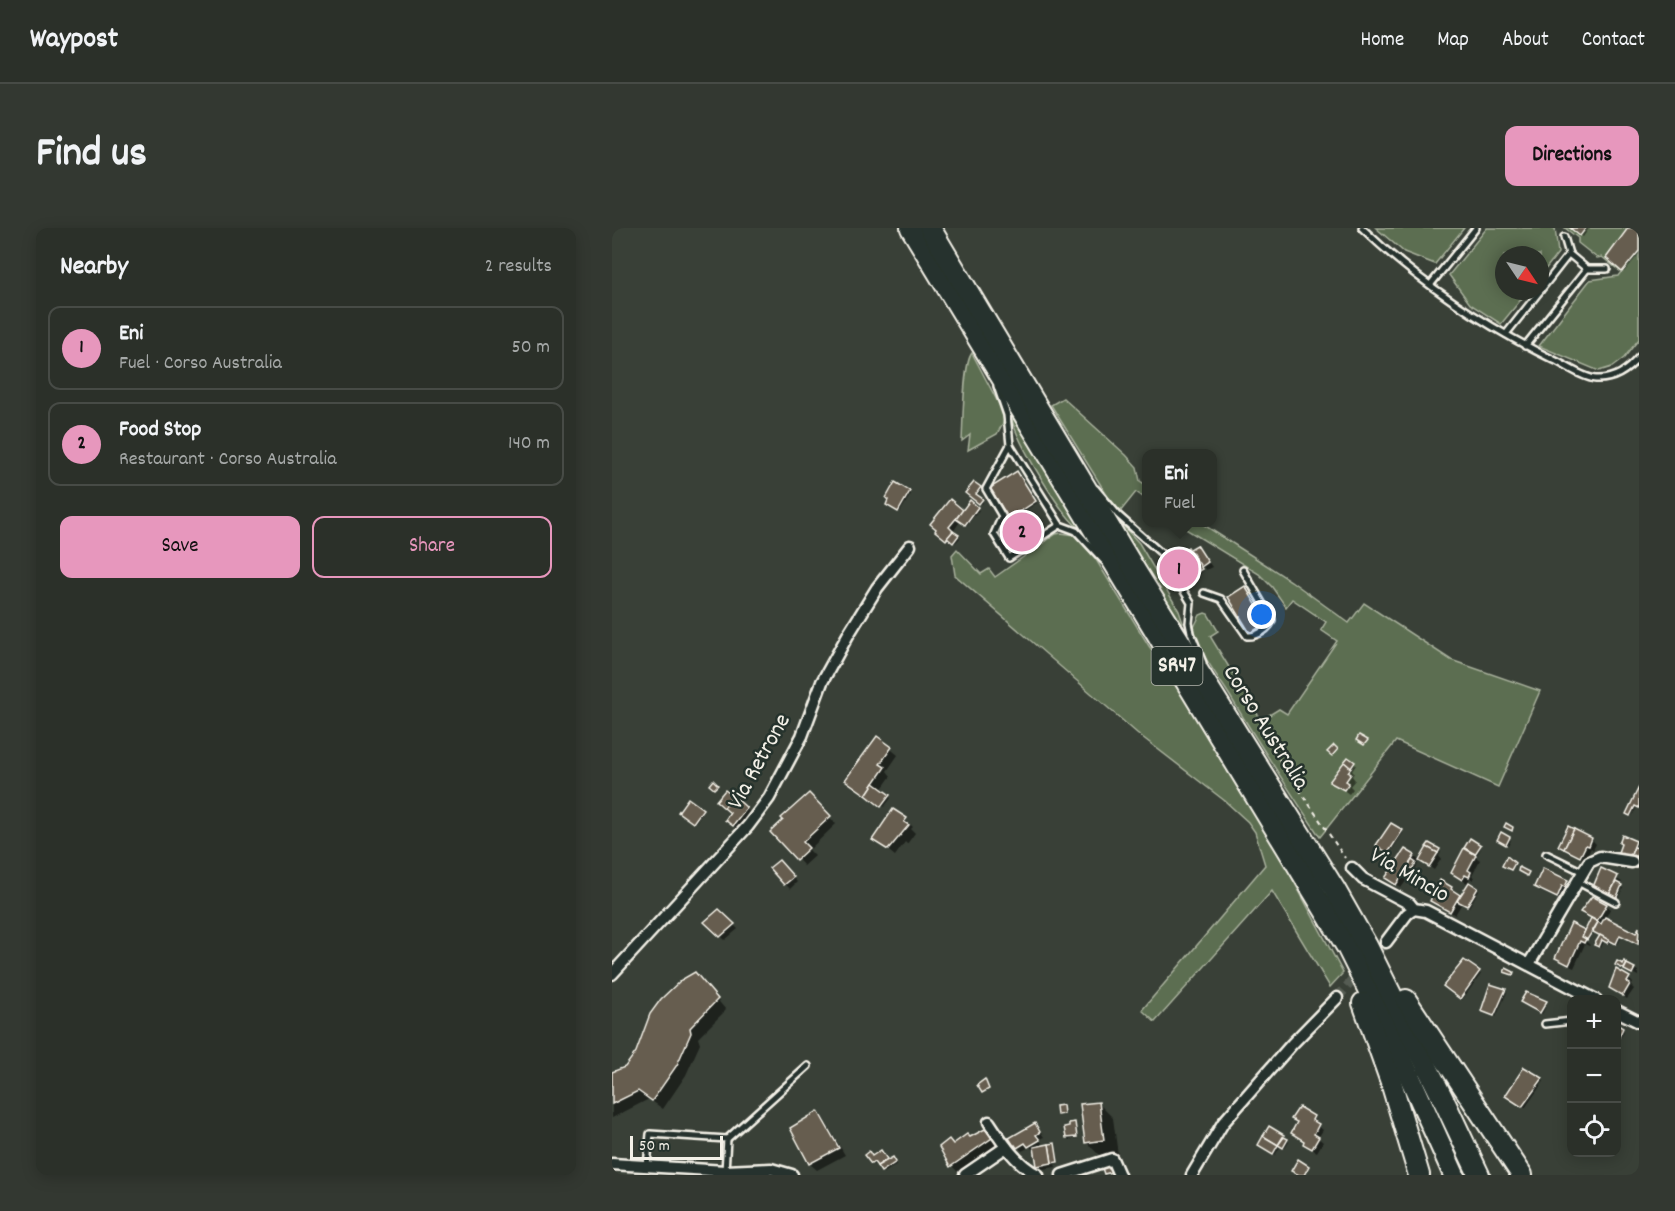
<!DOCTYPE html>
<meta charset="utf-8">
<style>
body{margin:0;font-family:Dekko,sans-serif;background:#333831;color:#f1f3f6}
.controls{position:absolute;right:18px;bottom:18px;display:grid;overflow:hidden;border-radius:12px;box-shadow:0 3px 15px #0003}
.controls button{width:54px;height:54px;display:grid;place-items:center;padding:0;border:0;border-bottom:2px solid #474b46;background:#2b3029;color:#f1f3f6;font:30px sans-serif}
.compass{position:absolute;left:883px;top:18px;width:54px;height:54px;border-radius:50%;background:#2b3029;box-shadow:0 3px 15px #0003;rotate:125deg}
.scale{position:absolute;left:18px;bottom:15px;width:93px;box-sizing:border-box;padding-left:6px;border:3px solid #f4f1e8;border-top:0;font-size:16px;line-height:21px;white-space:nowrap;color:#f4f1e8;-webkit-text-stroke:4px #26332d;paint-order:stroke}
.you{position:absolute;left:650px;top:387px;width:21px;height:21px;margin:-15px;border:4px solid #fff;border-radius:50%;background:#1a73e8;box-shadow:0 0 0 9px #1a73e833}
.badge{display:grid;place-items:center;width:39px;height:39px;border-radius:50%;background:#e797bd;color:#111;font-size:20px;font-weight:700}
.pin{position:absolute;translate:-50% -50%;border:3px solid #fff;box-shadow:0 2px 6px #0006}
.popup{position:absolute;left:530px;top:221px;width:75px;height:78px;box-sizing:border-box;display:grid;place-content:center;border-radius:12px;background:#2b3029;filter:drop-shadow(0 2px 4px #0005);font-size:20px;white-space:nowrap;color:#a6a9a8}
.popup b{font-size:22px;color:#f1f3f6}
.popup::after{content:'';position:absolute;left:50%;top:100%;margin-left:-12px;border:12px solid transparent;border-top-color:#2b3029}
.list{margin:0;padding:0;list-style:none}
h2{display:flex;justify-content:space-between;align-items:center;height:78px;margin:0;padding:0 24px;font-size:26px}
h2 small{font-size:20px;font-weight:400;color:#a6a9a8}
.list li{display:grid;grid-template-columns:39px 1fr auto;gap:18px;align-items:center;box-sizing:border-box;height:84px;margin:0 12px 12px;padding:0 12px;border:2px solid #474b46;border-radius:12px}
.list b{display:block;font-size:22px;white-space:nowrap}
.list p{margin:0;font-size:20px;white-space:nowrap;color:#a6a9a8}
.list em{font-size:20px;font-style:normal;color:#a6a9a8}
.actions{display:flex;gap:12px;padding:18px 24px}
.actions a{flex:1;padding:14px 0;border:2px solid #e797bd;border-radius:12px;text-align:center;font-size:21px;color:#e797bd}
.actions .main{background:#e797bd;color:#111}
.icon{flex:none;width:33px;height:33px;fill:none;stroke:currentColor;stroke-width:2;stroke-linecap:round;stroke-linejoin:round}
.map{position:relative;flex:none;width:1027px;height:947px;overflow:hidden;border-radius:12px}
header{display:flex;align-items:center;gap:36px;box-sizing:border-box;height:84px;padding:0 30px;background:#2b3029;border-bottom:2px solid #474b46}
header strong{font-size:28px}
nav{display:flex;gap:33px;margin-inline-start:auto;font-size:21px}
.intro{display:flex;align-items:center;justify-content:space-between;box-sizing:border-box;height:144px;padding:0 36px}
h1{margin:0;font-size:42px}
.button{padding:15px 27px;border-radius:12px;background:#e797bd;color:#111;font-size:21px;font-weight:700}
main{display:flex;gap:36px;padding:0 36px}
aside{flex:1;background:#2b3029;border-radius:12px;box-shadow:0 3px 15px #0003}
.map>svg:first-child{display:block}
</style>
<header>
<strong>Waypost</strong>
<nav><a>Home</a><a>Map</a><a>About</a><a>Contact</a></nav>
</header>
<div class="intro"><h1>Find us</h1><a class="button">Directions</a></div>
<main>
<aside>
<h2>Nearby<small>2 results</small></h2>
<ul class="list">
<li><span class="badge">1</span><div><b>Eni</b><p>Fuel · Corso Australia</p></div><em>50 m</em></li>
<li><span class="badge">2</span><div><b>Food Stop</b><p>Restaurant · Corso Australia</p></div><em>140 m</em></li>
</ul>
<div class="actions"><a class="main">Save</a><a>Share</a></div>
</aside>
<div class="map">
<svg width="1027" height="947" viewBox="0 0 1027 947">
<rect width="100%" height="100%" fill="#394037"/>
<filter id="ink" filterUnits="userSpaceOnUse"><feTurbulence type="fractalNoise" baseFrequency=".0167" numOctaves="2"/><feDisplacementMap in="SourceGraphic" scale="12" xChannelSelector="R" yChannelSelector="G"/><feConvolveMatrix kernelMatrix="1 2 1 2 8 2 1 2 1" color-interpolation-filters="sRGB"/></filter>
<g filter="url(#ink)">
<g fill="#5c6e51" stroke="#a8b09c" stroke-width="1.5">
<polygon points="764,0 852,0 823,36 792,24"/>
<polygon points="875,0 943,0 946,25 928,48 928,27 892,27 892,63 916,63 889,96 858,76 837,47"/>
<polygon points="953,0 1027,0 1027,111 1012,130 1000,139 987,143 927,118 978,52 1006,48 1009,44 990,29 985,30 966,15 966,10"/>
<path d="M360,125L390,182L392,193L385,206L356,222L358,207L350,213C351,197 351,135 360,125Z"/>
<polygon points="451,170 514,227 525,239 528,253 534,257 534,271 524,264 508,284 503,280 439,177"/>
<path d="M401,188L469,300L468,301C447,285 406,215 399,189Z"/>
<path d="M564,295H589L679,353L737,395L752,375L839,432L928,463L886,559L784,513L708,609C677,562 647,516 618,468C605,447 586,424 582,399L588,387L593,385L596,386L606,403L598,408L649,492L667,481L675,486L725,413L709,402L714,394L680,371L674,379L660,359L647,346Z"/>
<polygon points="510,297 527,315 567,383 571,395 568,397 511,304"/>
<polygon points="449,305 463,307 483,330 537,418 568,461 641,577 731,745 718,759 660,663 543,794 530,782 653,637 643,604 636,594 613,573 525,505 343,347 340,327 345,321 369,346 377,341 383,349 444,306"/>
</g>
<g fill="#0007">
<polygon points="960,0 977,0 971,9"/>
<polygon points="1018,0 1027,0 1027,26 1012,44 996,30"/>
<polygon points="407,246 425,275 400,291 398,290"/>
<polygon points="362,256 369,262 365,268 371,274 370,276 355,265"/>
<polygon points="297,264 299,266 288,284 277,278"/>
<polygon points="358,275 367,282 355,297 349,292 341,304 348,310 343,315 341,313 339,315 329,307 320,296 351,284"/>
<polygon points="419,289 433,308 406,325 392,306"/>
<polygon points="585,318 600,339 594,342 588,336 591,343 560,363 558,361 578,323"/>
<polygon points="633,360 640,367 661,402 646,411 639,404 618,369"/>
<polygon points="265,510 286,527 275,543 279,548 269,562 279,570 272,579 235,552"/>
<polygon points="736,531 744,537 740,543 742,545 740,548 743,552 738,558 741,561 737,566 719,553"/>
<polygon points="1027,563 1027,580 1025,579 1020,588 1015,585"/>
<polygon points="196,567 224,596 197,622 203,628 192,638 160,604"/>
<polygon points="134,581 139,585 126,602 119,596"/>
<polygon points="90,582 91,584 83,595 70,586"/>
<polygon points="282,583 301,599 299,601 303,605 295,616 293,614 283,628 262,611"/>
<polygon points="956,600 980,612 984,616 981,622 979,620 973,633 947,618"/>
<polygon points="790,604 791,605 778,625 768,619"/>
<polygon points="889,606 899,612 896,618 888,614"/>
<polygon points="1011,609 1025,615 1027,612 1027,627 1024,633 1011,631"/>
<polygon points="817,617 829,624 827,628 829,631 822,642 809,633"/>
<polygon points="868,618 869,620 864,629 868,632 860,647 862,650 861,652 858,650 855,655 867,662 857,679 850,675 843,687 820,672 839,660 849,669 857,656 845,649 840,645 859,624 854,619"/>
<polygon points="794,623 807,632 805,638 789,660 775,650"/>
<polygon points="167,634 185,654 178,661 159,640"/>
<polygon points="989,642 1010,654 1008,658 1011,660 1006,671 987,663 983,659"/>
<polygon points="955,653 960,658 957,662 955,661 949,673 928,663 924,659"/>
<polygon points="994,677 998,681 993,691 1025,707 1027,703 1027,716 1010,708 1006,716 999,713 997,716 992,713 989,720 986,718 989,708 981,704 977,712 970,710 978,717 977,718 973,716 962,740 949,734 945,730 960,697 974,705 980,691 970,684"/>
<polygon points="107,683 126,701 113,712 94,694"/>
<polygon points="852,734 869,746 850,772 833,758"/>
<polygon points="1013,736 1026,743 1026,748 1005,737 1012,738"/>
<polygon points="1017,751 1021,755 1019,758 1022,761 1015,771 999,760"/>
<polygon points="92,756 114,782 86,810 88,816 74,847 51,881 37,871 0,890 0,847 14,840 25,825"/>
<polygon points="893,762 895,764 884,789 870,782"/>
<polygon points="934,775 935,776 930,786 912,776"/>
<polygon points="1006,799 1012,803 1009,809 1005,807"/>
<polygon points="913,841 932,853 913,880 896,869"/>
<polygon points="486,875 501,890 506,927 489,929 474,914"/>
<polygon points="206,885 212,892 233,927 205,942 198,936 180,900"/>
<polygon points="701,889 705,894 704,896 711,902 706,910 711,914 705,924 698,920 694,914 681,905 686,896 681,891"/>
<polygon points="462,896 466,910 457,912 455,910"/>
<polygon points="423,897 432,909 427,911 432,918 442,916 444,918 447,935 443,936 444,939 431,941 426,937 424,921 422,922 418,919 410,923 406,919"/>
<polygon points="658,900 671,908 677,914 673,920 668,919 663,927 650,918"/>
<polygon points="372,903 393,925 349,947 340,938 341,917"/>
<polygon points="270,925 277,935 281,931 285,936 272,945 265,935 261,937 260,935 260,929"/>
</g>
<g fill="#665d4f" stroke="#f4f1e8" stroke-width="1.5">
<polygon points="958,0 974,0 968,8"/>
<polygon points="1016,0 1027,0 1027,23 1010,44 994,30"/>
<polygon points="405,243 424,273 397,291 378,260"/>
<polygon points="283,254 298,263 286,284 274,277 276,272 274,270"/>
<polygon points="362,254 369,259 364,266 371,271 367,276 353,265"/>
<polygon points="338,271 351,282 337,299 341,303 334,312 323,303 324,301 318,296"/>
<polygon points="358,272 366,279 353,297 344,291"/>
<polygon points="419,287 429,303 400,321 390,305"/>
<polygon points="341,303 347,307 341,315 335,310"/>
<polygon points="585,317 596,334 589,339 578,321"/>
<polygon points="576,319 590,341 557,362 543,340"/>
<polygon points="633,358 655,395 638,405 616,369"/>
<polygon points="747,507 756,512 752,517 744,512"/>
<polygon points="265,508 280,519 268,536 273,539 254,567 233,552"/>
<polygon points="722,517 726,521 720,528 715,524"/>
<polygon points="736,529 743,534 739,540 732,534"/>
<polygon points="732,534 739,540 736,544 739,546 734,553 737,555 732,562 717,554"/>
<polygon points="101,552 106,557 102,561 97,557"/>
<polygon points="262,555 278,567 269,579 254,567"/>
<polygon points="1027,559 1027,580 1023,578 1018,588 1014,586"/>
<polygon points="113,562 126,572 123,577 118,572 112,580 104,573"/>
<polygon points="197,565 219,588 191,614 197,620 184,632 158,604 171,592 169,590"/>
<polygon points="76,570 91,581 81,595 66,584"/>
<polygon points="118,572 123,577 126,572 135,580 121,598 113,592 118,585 112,580"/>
<polygon points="281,581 295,590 292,594 297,597 276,622 260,612"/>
<polygon points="779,595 791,602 776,625 764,617"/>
<polygon points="894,595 901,599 900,603 892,599"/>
<polygon points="956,598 962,601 952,621 946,618"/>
<polygon points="962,601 980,610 977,618 974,617 968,629 952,621"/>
<polygon points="889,604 898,609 894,617 885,612"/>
<polygon points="1010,607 1024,613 1017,632 1005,627 1009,616 1007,615"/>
<polygon points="858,610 869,617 863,626 852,620"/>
<polygon points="817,615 828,621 826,625 814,619"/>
<polygon points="815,619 826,625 817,639 807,633"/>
<polygon points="1022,619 1027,620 1027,622 1023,632 1017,632"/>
<polygon points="852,620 864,627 856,642 859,644 857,649 853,647 850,652 839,645"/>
<polygon points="793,621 803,627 784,657 773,650"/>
<polygon points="895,628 903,635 899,642 890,638"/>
<polygon points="167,632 182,649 172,657 157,640"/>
<polygon points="800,632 804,635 800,641 796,638"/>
<polygon points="907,639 917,644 915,648 906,643"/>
<polygon points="931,640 956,652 953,659 950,658 945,670 922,659"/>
<polygon points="989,640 1006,648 997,667 981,659"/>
<polygon points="828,652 840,659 839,661 848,667 838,684 818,673"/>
<polygon points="857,654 866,660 855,678 845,673"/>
<polygon points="1004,654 1010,657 1004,671 997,667"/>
<polygon points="980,668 995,676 985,693 968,684"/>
<polygon points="107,681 123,696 108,709 92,694"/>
<polygon points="993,689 1024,705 1027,699 1026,716 1008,707 1004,716 981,704 986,694 989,696"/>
<polygon points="979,690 986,694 975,712 970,709"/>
<polygon points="959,695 973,702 970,709 974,711 972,715 968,713 957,737 943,730"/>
<polygon points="988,707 997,712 995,715 990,712 987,719 982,717"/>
<polygon points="852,732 868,743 848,771 831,758"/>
<polygon points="1005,733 1011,736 1012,733 1015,735 1012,741 1003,737"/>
<polygon points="1015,736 1023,740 1020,746 1012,742"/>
<polygon points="894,740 902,744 901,747 892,744"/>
<polygon points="1004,741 1018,749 1015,754 1018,756 1011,768 997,760"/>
<polygon points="83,744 106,771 78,800 79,805 65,837 40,873 26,863 0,876 0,844 13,839 24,824 38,786 49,771 69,752"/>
<polygon points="878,756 894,761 882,788 869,783"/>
<polygon points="914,764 935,773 928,785 908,774"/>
<polygon points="1006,797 1011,800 1007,809 1005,807"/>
<polygon points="912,839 931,850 910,879 893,868"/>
<polygon points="373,851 377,861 370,865 365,857"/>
<polygon points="487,874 492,912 473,915 468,876"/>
<polygon points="451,877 452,886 445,887 444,878"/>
<polygon points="687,879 702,888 700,892 707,896 702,906 707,909 700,921 691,916 692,913 679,905 685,894 679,891"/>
<polygon points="206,883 227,920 197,936 178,900"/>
<polygon points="463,894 465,909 454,910 452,899 457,898 457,895"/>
<polygon points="423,895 428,904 424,907 428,912 416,919 413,915 405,920 403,917 402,918 397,910"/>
<polygon points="657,898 672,907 666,917 651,908"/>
<polygon points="373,901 380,910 338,939 327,919 337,911 341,916 355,906 358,909"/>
<polygon points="651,908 666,917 661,926 646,917"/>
<polygon points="672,909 676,911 671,920 666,917"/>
<polygon points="443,915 446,934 440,935 437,916"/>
<polygon points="437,916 440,935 425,938 422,919"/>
<polygon points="269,922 275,931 265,938 262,934 259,936 252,927 257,923 260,928"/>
<polygon points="281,929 284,934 269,944 265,938"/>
<polygon points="686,931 697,938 692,947 687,947 679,943"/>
<polygon points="499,937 500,944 492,946 490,940"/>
</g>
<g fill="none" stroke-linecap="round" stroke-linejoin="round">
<polyline stroke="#555b52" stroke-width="10" stroke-dasharray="10 5" stroke-linecap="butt" points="725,770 774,714"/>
<g stroke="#f4f1e8" stroke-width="10">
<g id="lane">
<path d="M750,0C806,54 873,98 942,132C955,138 971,150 984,151C1003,152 1016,142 1027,129"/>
<polyline points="957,26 975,41"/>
<polyline points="819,56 864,0"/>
<polyline points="928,63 957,26 952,9"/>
<polyline points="894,106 928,63"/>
<polyline points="913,118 975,41 995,41"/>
<polyline points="385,158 395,187 398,217 448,297 464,303 491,332"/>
<polyline points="398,217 374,261 390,288 382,306 397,330 448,297"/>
<polyline points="484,261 506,287 549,325 579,375 577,395 579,405 591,435"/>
<path d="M592,365L609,371L635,408C644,409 658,401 660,392L631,342"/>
<polyline points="934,626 971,644"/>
<polyline points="966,654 1004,674"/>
<polyline points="933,796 960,793"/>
<polyline points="115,911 196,838"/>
<polyline points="35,938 38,906 115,911 113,943"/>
</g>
</g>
<g stroke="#f4f1e8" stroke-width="15">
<g id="street">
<polyline points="740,640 751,651 798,676 802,681 814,683 984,772"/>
<polyline points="774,714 795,686 802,681"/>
<polyline points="917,736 977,634 988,629 1020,634"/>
<polyline points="0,746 136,598 157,570 190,508 210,454 236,407 265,360 298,318"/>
<polyline points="1005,783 1027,794"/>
<path d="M377,894C390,914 404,936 426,947"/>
<polyline points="0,936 113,943 159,941 180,947"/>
<polyline points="353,947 394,919"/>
<polyline points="450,947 500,931 507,947"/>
<polyline points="580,947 611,895 680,816 725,770"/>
</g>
</g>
<g stroke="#f4f1e8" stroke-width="24">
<g id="highway">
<polyline points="299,0 735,719 778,805 842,947"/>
<polyline points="318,0 524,344 722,660 755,718 834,877 867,947"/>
<polyline points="794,772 910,947"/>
<polyline points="751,775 779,854 807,947"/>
</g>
</g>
<polyline stroke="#f4f1e8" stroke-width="2" stroke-dasharray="4.5 4.5" stroke-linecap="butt" points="667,531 733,630"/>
<use href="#lane" stroke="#26332d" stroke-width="5"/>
<use href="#street" stroke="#26332d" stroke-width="10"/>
<use href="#highway" stroke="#26332d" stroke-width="20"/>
</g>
</g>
<g text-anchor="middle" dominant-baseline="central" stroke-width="5" stroke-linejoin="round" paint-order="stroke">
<rect fill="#26332d" stroke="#b6b8b0" stroke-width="1.5" x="539.5" y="419" width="51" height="38" rx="4.5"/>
<g font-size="22" font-weight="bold" fill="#f4f1e8">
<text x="565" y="438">SR47</text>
</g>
<g font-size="24" fill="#f4f1e8" stroke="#26332d">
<text transform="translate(653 500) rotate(58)">Corso Australia</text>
<text transform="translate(148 534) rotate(-61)">Via Retrone</text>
<text transform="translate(797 648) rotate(30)">Via Mincio</text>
</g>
</g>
</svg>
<div class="controls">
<button>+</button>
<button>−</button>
<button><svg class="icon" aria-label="locate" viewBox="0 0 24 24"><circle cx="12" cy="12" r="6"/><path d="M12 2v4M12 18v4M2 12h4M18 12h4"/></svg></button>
</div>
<svg class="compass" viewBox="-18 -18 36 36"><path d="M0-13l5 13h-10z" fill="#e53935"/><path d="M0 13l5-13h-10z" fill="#a6a9a8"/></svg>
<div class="scale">50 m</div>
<div class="you"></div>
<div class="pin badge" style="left:567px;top:341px">1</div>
<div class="popup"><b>Eni</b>Fuel</div>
<div class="pin badge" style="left:410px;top:304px">2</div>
</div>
</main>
